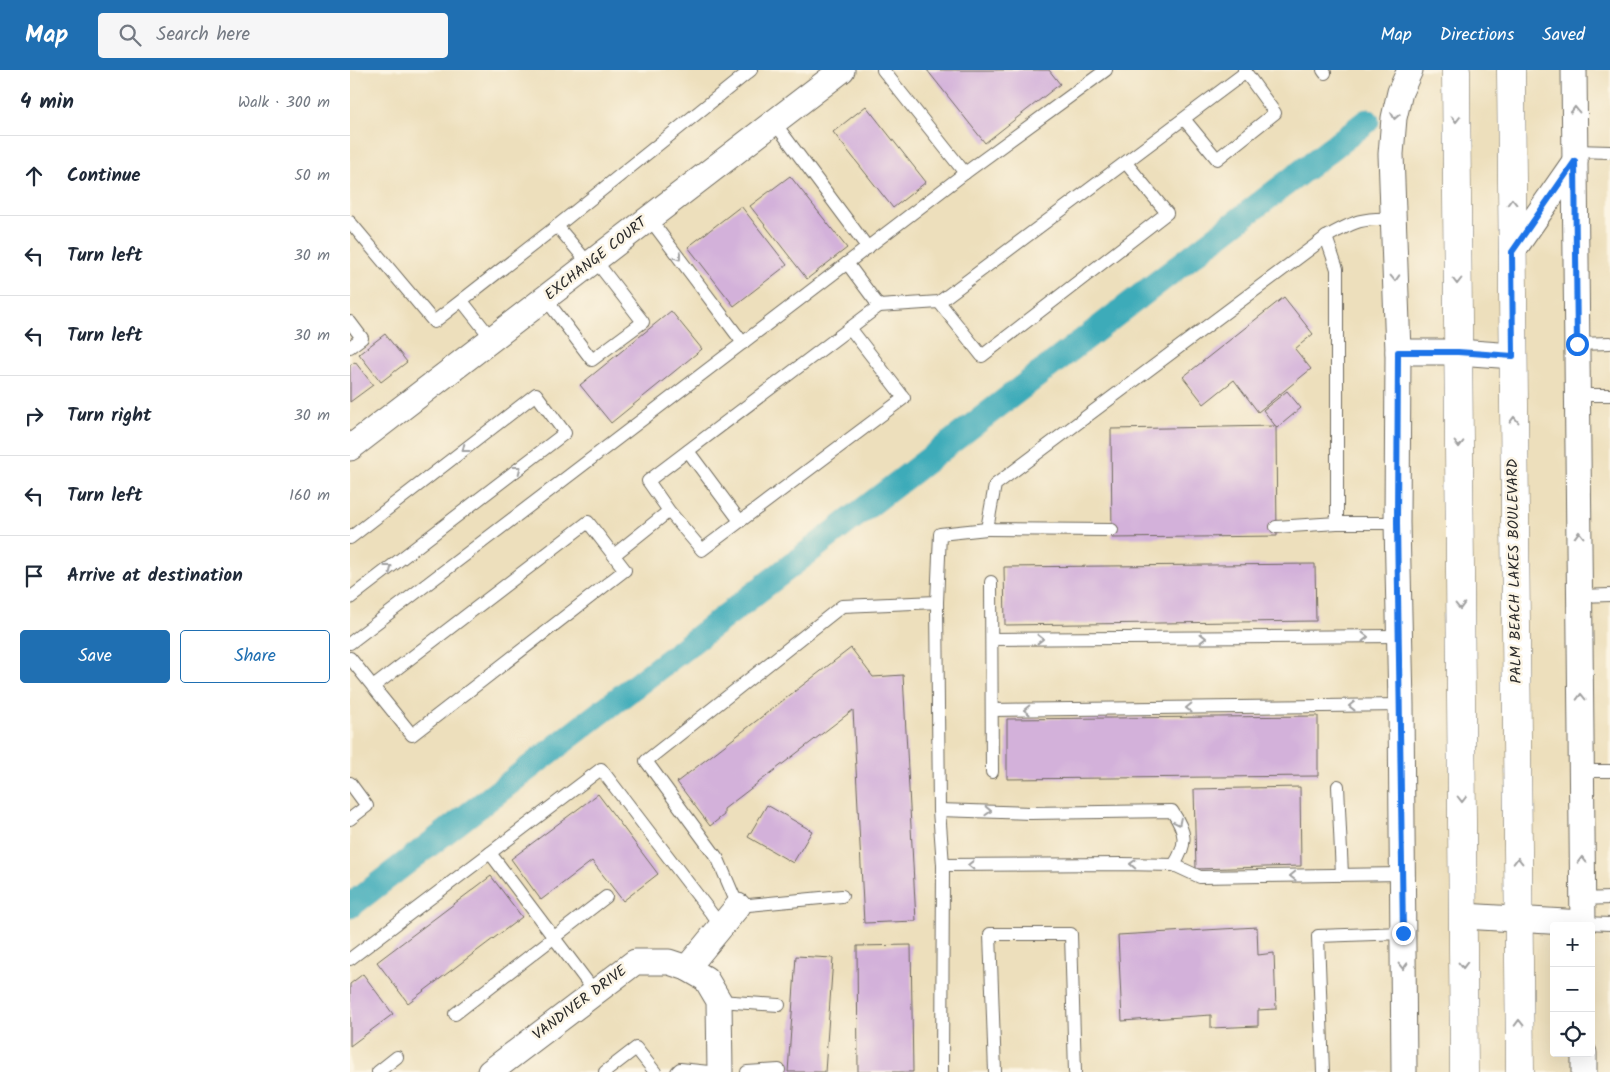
<!DOCTYPE html>
<meta charset="utf-8">
<style>
body{margin:0;font-family:Kalam,sans-serif;background:#f6f6f7;color:#1f2937}
.controls{position:absolute;right:15px;bottom:15px;display:grid;overflow:hidden;border-radius:5px;box-shadow:0 5px 20px #0002}
.controls button{width:45px;height:45px;display:grid;place-items:center;padding:0;border:0;border-bottom:1px solid #e0e1e3;background:#fff;color:#1f2937;font:25px sans-serif}
.stop{position:absolute;width:15px;height:15px;margin:-11px;border:4px solid #1a73e8;border-radius:50%;background:#fff}
.stop.end{background:#1a73e8;border-color:#fff;box-shadow:0 1px 5px #0008}
.list{margin:0;padding:0;list-style:none}
h2{display:flex;justify-content:space-between;align-items:center;height:65px;margin:0;padding:0 20px;font-size:21px}
h2 small{font-size:16px;font-weight:400;color:#747a83}
.list li{display:grid;grid-template-columns:32px 1fr auto;gap:15px;align-items:center;box-sizing:border-box;height:80px;padding:0 20px;border-top:1px solid #e0e1e3}
.list b{display:block;font-size:19px;white-space:nowrap}
.list em{font-size:16px;font-style:normal;color:#747a83}
.actions{display:flex;gap:10px;padding:15px 20px}
.actions a{flex:1;padding:11px 0;border:1px solid #1f6fb2;border-radius:5px;text-align:center;font-size:18px;color:#1f6fb2}
.actions .main{background:#1f6fb2;color:#fff}
.icon{flex:none;width:28px;height:28px;fill:none;stroke:currentColor;stroke-width:2;stroke-linecap:round;stroke-linejoin:round}
.map{position:relative;flex:none;width:1260px;height:1002px;overflow:hidden}
header{display:flex;align-items:center;gap:30px;box-sizing:border-box;height:70px;padding:0 25px;background:#1f6fb2;color:#fff}
header strong{font-size:24px}
nav{display:flex;gap:28px;margin-inline-start:auto;font-size:18px}
.search{width:350px;height:45px;background:#f6f6f7;display:flex;align-items:center;gap:12px;box-sizing:border-box;padding:0 18px;border-radius:5px;color:#747a83;font-size:19px}
main{display:flex}
aside{flex:1;background:#fff}
.map>svg:first-child{display:block}
</style>
<header>
<strong>Map</strong>
<div class="search"><svg class="icon" aria-label="search" viewBox="0 0 24 24"><circle cx="10" cy="10" r="6"/><path d="M15 15l6 6"/></svg>Search here</div>
<nav><a>Map</a><a>Directions</a><a>Saved</a></nav>
</header>
<main>
<aside>
<h2>4 min<small>Walk · 300 m</small></h2>
<ul class="list">
<li><svg class="icon" aria-label="ahead" viewBox="0 0 24 24"><path d="M12 20V5M6 11l6-6 6 6"/></svg><div><b>Continue</b></div><em>50 m</em></li>
<li><svg class="icon" aria-label="left" viewBox="0 0 24 24"><path d="M17 20v-9H6M10 6l-5 5 5 5"/></svg><div><b>Turn left</b></div><em>30 m</em></li>
<li><svg class="icon" aria-label="left" viewBox="0 0 24 24"><path d="M17 20v-9H6M10 6l-5 5 5 5"/></svg><div><b>Turn left</b></div><em>30 m</em></li>
<li><svg class="icon" aria-label="right" viewBox="0 0 24 24"><path d="M7 20v-9h11M14 6l5 5-5 5"/></svg><div><b>Turn right</b></div><em>30 m</em></li>
<li><svg class="icon" aria-label="left" viewBox="0 0 24 24"><path d="M17 20v-9H6M10 6l-5 5 5 5"/></svg><div><b>Turn left</b></div><em>160 m</em></li>
<li><svg class="icon" aria-label="arrive" viewBox="0 0 24 24"><path d="M6 21V4h12l-3 4 3 4H6"/></svg><div><b>Arrive at destination</b></div></li>
</ul>
<div class="actions"><a class="main">Save</a><a>Share</a></div>
</aside>
<div class="map">
<svg width="1260" height="1002" viewBox="0 0 1260 1002">
<rect width="100%" height="100%" fill="#fcf5e5"/>
<filter id="ink" filterUnits="userSpaceOnUse"><feTurbulence type="fractalNoise" baseFrequency=".02" numOctaves="2"/><feDisplacementMap in="SourceGraphic" scale="10" xChannelSelector="R" yChannelSelector="G"/><feConvolveMatrix kernelMatrix="1 2 1 2 8 2 1 2 1" color-interpolation-filters="sRGB"/></filter>
<filter id="wash" filterUnits="userSpaceOnUse"><feTurbulence type="fractalNoise" baseFrequency=".0096" numOctaves="4" result="noise"/><feDisplacementMap in="SourceGraphic" scale="20" xChannelSelector="R" yChannelSelector="G"/><feGaussianBlur stdDeviation="1.12" result="paint"/><feColorMatrix in="noise" values="0 0 0 0 0 0 0 0 0 0 0 0 0 0 0 0 0 1.4 0 .05"/><feComposite in="paint" operator="in"/></filter>
<g filter="url(#wash)">
<rect width="100%" height="100%" fill="#eddfbc"/>
<g fill="none" stroke-linecap="round" stroke-linejoin="round">
<polyline stroke="#3cabb9" stroke-width="25" points="0,836 1017,51"/>
</g>
<g id="blocks">
<g fill="#d3b1da">
<polygon points="577,0 699,0 710,14 635,73"/>
<polygon points="516,36 576,112 543,138 483,62"/>
<polygon points="440,106 497,178 457,209 400,136"/>
<polygon points="391,136 437,195 384,236 338,177"/>
<polygon points="934,227 963,264 945,279 961,299 908,342 884,310 854,334 833,307"/>
<polygon points="321,241 352,279 261,353 230,315"/>
<polygon points="35,264 57,292 31,312 9,284"/>
<polygon points="5,292 23,315 0,332 0,295"/>
<polygon points="937,321 951,338 927,358 913,340"/>
<polygon points="926,356 927,466 762,468 761,359"/>
<polygon points="965,494 966,551 655,555 654,497"/>
<polygon points="501,578 523,607 553,605 566,851 514,853 503,640 374,739 374,745 360,756 327,712"/>
<polygon points="968,646 968,706 657,709 657,649"/>
<polygon points="950,717 951,796 846,799 844,719"/>
<polygon points="248,724 308,804 273,831 242,791 191,830 161,789"/>
<polygon points="417,735 462,761 443,793 398,767"/>
<polygon points="141,806 172,847 58,933 27,892"/>
<polygon points="907,857 908,885 924,883 926,939 908,940 908,956 861,958 861,945 772,951 768,865"/>
<polygon points="561,875 563,1002 508,1002 507,876"/>
<polygon points="446,886 483,888 475,1002 438,1002"/>
<polygon points="13,904 43,944 0,976 0,914"/>
</g>
</g>
</g>
<g filter="url(#ink)">
<use href="#blocks" fill-opacity="0" stroke="#6f6a5e" stroke-width="1"/>
<g fill="none" stroke-linecap="round" stroke-linejoin="round">
<g stroke="#6f6a5e" stroke-width="14">
<g id="lane">
<polyline points="533,0 615,103"/>
<polyline points="973,0 975,3"/>
<polyline points="834,49 867,89 925,43 894,0"/>
<polyline points="424,52 518,178"/>
<polyline points="1225,81 1260,82"/>
<polyline points="299,148 393,273"/>
<polyline points="0,152 84,252 207,156 239,194"/>
<polyline points="207,156 401,0"/>
<polyline points="976,167 987,199 987,453"/>
<polyline points="497,193 529,236 500,258"/>
<polyline points="195,228 242,290 293,252 245,190"/>
<polyline points="112,231 142,269"/>
<polyline points="589,232 632,286 817,143 776,93"/>
<polyline points="529,236 589,232 896,2"/>
<polyline points="0,252 12,268 0,277"/>
<polyline points="1227,274 1260,273"/>
<polyline points="1228,325 1260,325"/>
<polyline points="338,381 390,451"/>
<polyline points="926,457 987,453 1047,453"/>
<path d="M762,460L637,459L645,415L976,167C1004,152 1012,147 1044,149"/>
<polyline points="0,468 186,324 215,363 0,528"/>
<polyline points="264,485 319,441 352,480 554,328 500,258 298,411 319,441"/>
<polyline points="641,512 642,702"/>
<polyline points="1230,526 1260,525"/>
<polyline points="587,532 590,464 637,459"/>
<polyline points="642,569 1048,566"/>
<polyline points="0,573 615,103 756,0"/>
<polyline points="0,588 62,665 275,500 238,452 23,617"/>
<polyline points="642,640 1051,635"/>
<polyline points="1232,701 1260,701"/>
<polyline points="0,713 17,736 0,749"/>
<polyline points="988,716 992,805"/>
<path d="M589,740L680,743L822,741C836,762 838,773 824,795"/>
<polyline points="140,783 245,922"/>
<polyline points="593,795 772,794 824,795 850,807 1053,804"/>
<polyline points="492,826 388,836 368,789 296,691 492,536 587,532 589,740 593,795 592,1002"/>
<polyline points="1233,829 1260,828"/>
<polyline points="1233,853 1260,854"/>
<polyline points="0,889 251,699 371,856"/>
<polyline points="369,931 429,935"/>
<polyline points="105,944 256,827"/>
<polyline points="28,1002 47,987"/>
<polyline points="255,1002 286,978 305,1002"/>
<polyline points="327,1002 330,999 359,1002"/>
<polyline points="397,1002 429,1000"/>
<polyline points="645,1002 640,864 721,864 725,1002"/>
<polyline points="973,1002 968,866 1053,863"/>
</g>
</g>
<g stroke="#6f6a5e" stroke-width="27">
<g id="street">
<polyline points="1224,0 1233,856"/>
<polyline points="1162,182 1225,91"/>
<polyline points="1048,282 1108,282 1163,286"/>
<polyline points="0,378 492,0"/>
<polyline points="1113,846 1233,853"/>
<polyline points="337,898 388,836"/>
<polyline points="1234,983 1234,1002"/>
<polyline points="140,1002 285,892 319,892 337,898 356,909 369,931 370,1002"/>
<polyline points="1054,1002 1051,635 1047,453 1048,282 1041,84 1044,48 1050,22 1060,0"/>
</g>
</g>
<g stroke="#6f6a5e" stroke-width="29">
<g id="primary">
<polyline points="1106,0 1114,1002"/>
<polyline points="1161,0 1170,1002"/>
</g>
</g>
<use href="#lane" stroke="#fff" stroke-width="12"/>
<use href="#street" stroke="#fff" stroke-width="25"/>
<use href="#primary" stroke="#fff" stroke-width="28"/>
</g>
<defs><path id="oneway-chevron" d="M-2-3.5L2.5 0L-2 3.5" fill="none" stroke-width="1.6" stroke-linecap="round" stroke-linejoin="round" transform="scale(1.25)"/></defs>
<g stroke="#a0a0a0">
<use href="#oneway-chevron" transform="translate(1225 40) rotate(-91)"/>
<use href="#oneway-chevron" transform="translate(1045 46) rotate(100)"/>
<use href="#oneway-chevron" transform="translate(1106 49) rotate(90)"/>
<use href="#oneway-chevron" transform="translate(1162 132) rotate(-91)"/>
<use href="#oneway-chevron" transform="translate(328 187) rotate(53)"/>
<use href="#oneway-chevron" transform="translate(1045 208) rotate(88)"/>
<use href="#oneway-chevron" transform="translate(1107 211) rotate(90)"/>
<use href="#oneway-chevron" transform="translate(1164 350) rotate(-91)"/>
<use href="#oneway-chevron" transform="translate(1109 374) rotate(89)"/>
<use href="#oneway-chevron" transform="translate(115 379) rotate(142)"/>
<use href="#oneway-chevron" transform="translate(168 399) rotate(-37)"/>
<use href="#oneway-chevron" transform="translate(1229 465) rotate(-91)"/>
<use href="#oneway-chevron" transform="translate(39 498) rotate(-37)"/>
<use href="#oneway-chevron" transform="translate(1110 536) rotate(89)"/>
<use href="#oneway-chevron" transform="translate(1015 567)"/>
<use href="#oneway-chevron" transform="translate(853 568)"/>
<use href="#oneway-chevron" transform="translate(690 569)"/>
<use href="#oneway-chevron" transform="translate(1231 627) rotate(-91)"/>
<use href="#oneway-chevron" transform="translate(1002 636) rotate(179)"/>
<use href="#oneway-chevron" transform="translate(839 638) rotate(179)"/>
<use href="#oneway-chevron" transform="translate(677 640) rotate(179)"/>
<use href="#oneway-chevron" transform="translate(1112 729) rotate(90)"/>
<use href="#oneway-chevron" transform="translate(638 741) rotate(2)"/>
<use href="#oneway-chevron" transform="translate(828 752) rotate(64)"/>
<use href="#oneway-chevron" transform="translate(1232 790) rotate(-91)"/>
<use href="#oneway-chevron" transform="translate(1168 791) rotate(-91)"/>
<use href="#oneway-chevron" transform="translate(783 794) rotate(-178)"/>
<use href="#oneway-chevron" transform="translate(621 795) rotate(180)"/>
<use href="#oneway-chevron" transform="translate(943 806) rotate(179)"/>
<use href="#oneway-chevron" transform="translate(1113 895) rotate(89)"/>
<use href="#oneway-chevron" transform="translate(1053 896) rotate(89)"/>
<use href="#oneway-chevron" transform="translate(1169 953) rotate(-91)"/>
</g>
</g>
<g fill="none" stroke-linecap="round" stroke-linejoin="round" filter="url(#ink)">
<polyline stroke="#1a73e8" stroke-width="6" points="1053,863 1047,453 1048,282 1108,282 1163,286 1162,182 1225,91 1227,274"/>
</g>
<g text-anchor="middle" dominant-baseline="central" stroke-width="5" stroke-linejoin="round" paint-order="stroke">
<g font-size="15" fill="#2b2b2b" stroke="#fcf5e5">
<text transform="translate(246 189) rotate(-38)">EXCHANGE COURT</text>
<text transform="translate(1165 501) rotate(-91)">PALM BEACH LAKES BOULEVARD</text>
<text transform="translate(230 933) rotate(-37)">VANDIVER DRIVE</text>
</g>
</g>
</svg>
<div class="controls">
<button>+</button>
<button>−</button>
<button><svg class="icon" aria-label="locate" viewBox="0 0 24 24"><circle cx="12" cy="12" r="6"/><path d="M12 2v4M12 18v4M2 12h4M18 12h4"/></svg></button>
</div>
<div class="stop" style="left:1227px;top:274px"></div>
<div class="stop end" style="left:1053px;top:863px"></div>
</div>
</main>
